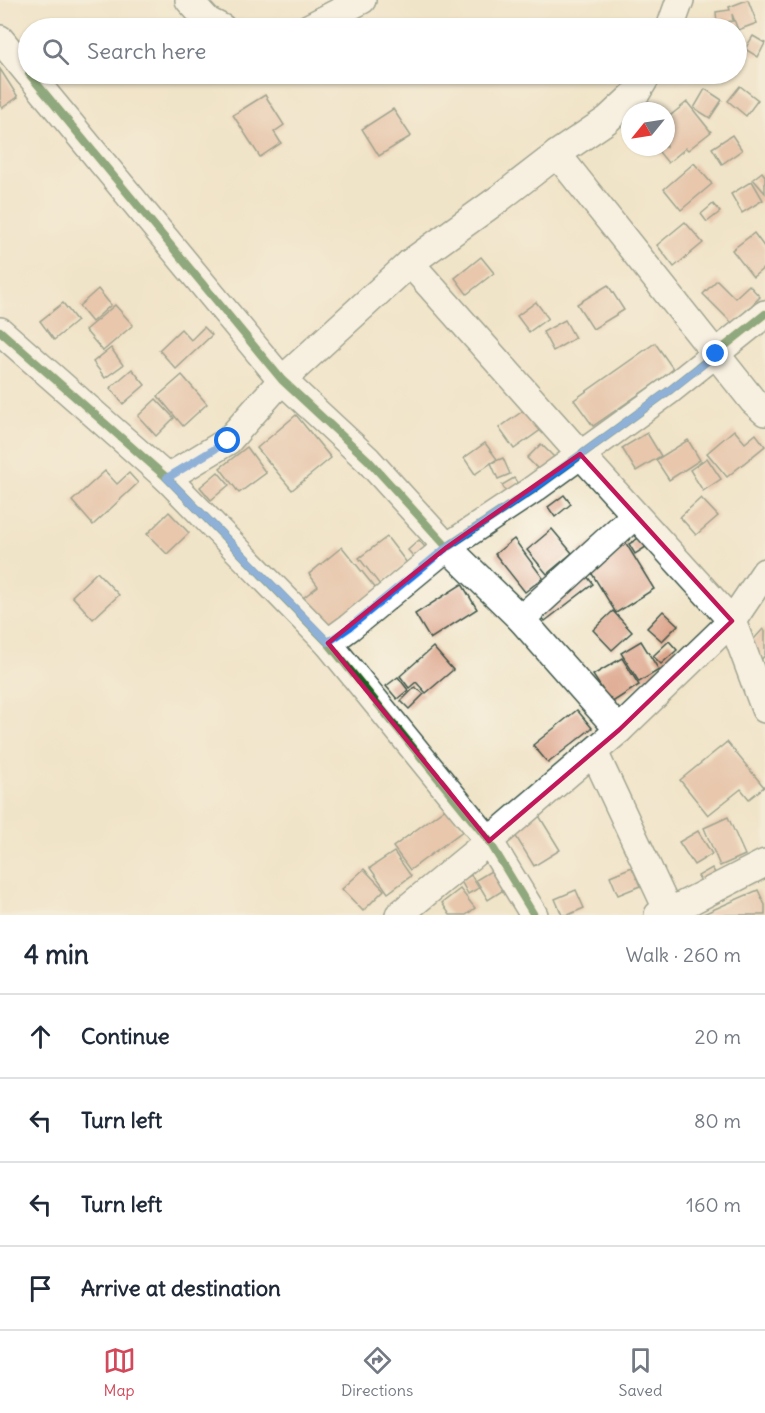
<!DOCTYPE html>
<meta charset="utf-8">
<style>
body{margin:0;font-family:Delius,sans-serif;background:#f2f2f3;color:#1f2937}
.compass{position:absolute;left:621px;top:102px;width:54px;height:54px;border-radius:50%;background:#fff;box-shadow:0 2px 4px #0004;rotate:240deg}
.stop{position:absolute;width:18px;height:18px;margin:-14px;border:4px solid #1a73e8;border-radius:50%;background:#fff}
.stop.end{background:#1a73e8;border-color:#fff;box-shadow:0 2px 6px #0008}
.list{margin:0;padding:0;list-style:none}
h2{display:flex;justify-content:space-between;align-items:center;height:78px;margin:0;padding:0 24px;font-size:26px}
h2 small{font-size:20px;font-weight:400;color:#747a83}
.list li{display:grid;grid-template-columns:39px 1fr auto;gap:18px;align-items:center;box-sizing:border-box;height:84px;padding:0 24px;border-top:2px solid #e0e1e3}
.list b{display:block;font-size:22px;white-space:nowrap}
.list em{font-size:20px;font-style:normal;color:#747a83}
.icon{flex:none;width:33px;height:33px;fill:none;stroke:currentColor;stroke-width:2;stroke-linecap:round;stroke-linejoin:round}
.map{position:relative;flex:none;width:765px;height:915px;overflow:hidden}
.search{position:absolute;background:#fff;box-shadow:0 2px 4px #0004;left:18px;right:18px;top:18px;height:66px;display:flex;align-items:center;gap:15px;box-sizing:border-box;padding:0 21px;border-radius:33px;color:#747a83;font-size:22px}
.sheet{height:414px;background:#fff}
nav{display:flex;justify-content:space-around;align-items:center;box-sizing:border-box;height:84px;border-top:2px solid #e0e1e3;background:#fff;font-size:16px;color:#747a83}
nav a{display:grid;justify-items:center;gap:3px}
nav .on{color:#d1495b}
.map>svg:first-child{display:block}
</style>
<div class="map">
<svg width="765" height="915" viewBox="0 0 765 915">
<rect width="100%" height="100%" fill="#fbf7ec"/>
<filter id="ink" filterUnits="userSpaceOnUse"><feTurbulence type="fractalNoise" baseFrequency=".0167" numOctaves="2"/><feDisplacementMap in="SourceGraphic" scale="12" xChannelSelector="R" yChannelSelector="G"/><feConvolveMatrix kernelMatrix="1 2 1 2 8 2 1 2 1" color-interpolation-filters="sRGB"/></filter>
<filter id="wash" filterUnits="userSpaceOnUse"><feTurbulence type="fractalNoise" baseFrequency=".008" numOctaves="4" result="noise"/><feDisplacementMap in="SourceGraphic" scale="24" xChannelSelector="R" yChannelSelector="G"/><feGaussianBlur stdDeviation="1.35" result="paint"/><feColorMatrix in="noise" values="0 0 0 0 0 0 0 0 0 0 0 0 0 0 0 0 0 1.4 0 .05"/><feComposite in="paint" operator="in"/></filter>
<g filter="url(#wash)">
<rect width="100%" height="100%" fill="#f0e4c8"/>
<g id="blocks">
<g fill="#dda58c">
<polygon points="747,0 748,0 757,23 738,30 732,14 733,21 717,23 716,12 730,10 729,7"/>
<polygon points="753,36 765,43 758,57 745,49"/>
<polygon points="0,69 18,97 2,108 0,105"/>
<polygon points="740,86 758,100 746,116 728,101"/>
<polygon points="705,89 722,100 710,118 694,108"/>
<polygon points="265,95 284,125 274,132 281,143 260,157 233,115"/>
<polygon points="687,102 711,132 688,150 686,148 668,163 655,147 666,147 666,119"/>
<polygon points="393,109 411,136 379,156 362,129"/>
<polygon points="732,135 742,150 722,164 712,148"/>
<polygon points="694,163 712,184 681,210 664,189"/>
<polygon points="762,172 765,176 765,193 753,179"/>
<polygon points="752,181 763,200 742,213 731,194"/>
<polygon points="713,204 720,212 707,222 701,214"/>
<polygon points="685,222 703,243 674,267 657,245"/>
<polygon points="754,233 765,248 765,267 753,277 732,250"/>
<polygon points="481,257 494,273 467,294 455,278"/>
<polygon points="717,280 735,298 749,285 760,297 733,324 703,294"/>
<polygon points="608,285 624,310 593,329 577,304"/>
<polygon points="98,289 111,305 92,322 79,306"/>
<polygon points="536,302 548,318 529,332 517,316"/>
<polygon points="63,303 77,321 54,340 40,321"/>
<polygon points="115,305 133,325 103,351 85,330"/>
<polygon points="565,320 575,338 553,351 543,332"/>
<polygon points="204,327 212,335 176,369 159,350 181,329 191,340"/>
<polygon points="655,343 674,370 593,426 574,400"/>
<polygon points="111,348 123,365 105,378 93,362"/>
<polygon points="132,369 145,385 123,404 110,388"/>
<polygon points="182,375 207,404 183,426 158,396"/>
<polygon points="156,399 174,418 156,436 138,416"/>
<polygon points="527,408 542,429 514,449 499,428"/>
<polygon points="296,415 331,458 292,490 257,448"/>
<polygon points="734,430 745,443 756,434 765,446 727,477 707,453"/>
<polygon points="647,433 661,456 636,471 622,448"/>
<polygon points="688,440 700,460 669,480 656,460"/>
<polygon points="485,443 497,459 475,474 464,458"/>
<polygon points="541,444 558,461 544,475 527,458"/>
<polygon points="247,447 266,473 239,493 220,468"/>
<polygon points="503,458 510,474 498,479 491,463"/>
<polygon points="707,458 721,479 703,491 690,470"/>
<polygon points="105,471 117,484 129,473 138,483 93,525 72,501"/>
<polygon points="218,472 229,485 211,500 200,487"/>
<polygon points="514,478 520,487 508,495 502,485"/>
<polygon points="564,495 571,504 555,517 548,507"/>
<polygon points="701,498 718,516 696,535 680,517"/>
<polygon points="169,512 189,533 167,554 147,534"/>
<polygon points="616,527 654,589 616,613 578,551"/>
<polygon points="552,529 572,553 547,574 527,550"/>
<polygon points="387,537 407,563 380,585 359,558"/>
<polygon points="640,537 646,547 635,554 629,544"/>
<polygon points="514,539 543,578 525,592 495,554"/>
<polygon points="419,540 429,552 418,562 408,550"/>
<polygon points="342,547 381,595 332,634 303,598 318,586 309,574"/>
<polygon points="573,558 593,584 545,621 534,608"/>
<polygon points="97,572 119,595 93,619 72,596"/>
<polygon points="462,584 477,609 430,639 415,614"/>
<polygon points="613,611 632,632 612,650 593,630"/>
<polygon points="663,611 678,625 662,641 647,628"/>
<polygon points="763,629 765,631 765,655 758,664 743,651"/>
<polygon points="641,641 659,670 639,682 621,653"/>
<polygon points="669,641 677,650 661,664 653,656"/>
<polygon points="433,647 453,670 426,693 416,682 409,688 400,676"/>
<polygon points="622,658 639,685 611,703 593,675"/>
<polygon points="398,677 408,690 397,699 386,686"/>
<polygon points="415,687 424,694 409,709 401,701"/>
<polygon points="577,710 592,728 548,763 533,745"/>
<polygon points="727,742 764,787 749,799 741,789 708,815 680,780"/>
<polygon points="447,807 464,830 410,870 393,847"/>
<polygon points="538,814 560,850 534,866 512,830"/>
<polygon points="728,817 745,855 720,866 704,828"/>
<polygon points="698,831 712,854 694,865 679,842"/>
<polygon points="394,852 411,876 388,893 370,868"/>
<polygon points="632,867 640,886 618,895 610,876"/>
<polygon points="496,868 508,887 488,900 476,880"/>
<polygon points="712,868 719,879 705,888 698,876"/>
<polygon points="364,869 384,890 363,911 342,889"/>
<polygon points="471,875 479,888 468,894 461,881"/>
<polygon points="460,889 475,908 466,915 450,915 442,903"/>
<polygon points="576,890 584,908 568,915 562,915 555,899"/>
<polygon points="758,890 765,905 765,915 701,915"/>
</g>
</g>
</g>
<g filter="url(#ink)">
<use href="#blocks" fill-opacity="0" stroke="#3e564a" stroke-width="1.5"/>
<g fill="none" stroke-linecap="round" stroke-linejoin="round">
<g stroke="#3e564a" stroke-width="30">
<g id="minor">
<polyline points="189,0 208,21 222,28"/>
<polyline points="308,28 362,0"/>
<polyline points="670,28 680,0"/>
<polyline points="0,39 28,73"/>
<polyline points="29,74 282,380 368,460 447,547 531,491 670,390 765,314"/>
<polyline points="557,154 753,401 765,412"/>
<polyline points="410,263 580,454 732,621 765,709"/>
<polyline points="0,331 167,478 328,643 489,841 534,915"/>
<polyline points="167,478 228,441 282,380 410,263 500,198 557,154 607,120 637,92 648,74"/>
<polyline points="521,619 635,515"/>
<polyline points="328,643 350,627 447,547 521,619 619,730"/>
<polyline points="594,752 670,915"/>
<polyline points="399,915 489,841 619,730 732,621 765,572"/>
<polyline points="658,915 669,912 765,863"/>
</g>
</g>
<use href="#minor" stroke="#fff" stroke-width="27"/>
<g stroke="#fbf7ec" stroke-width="11">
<g id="cycleway">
<polyline points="29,74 282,380 368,460 447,547 531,491 670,390 765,314"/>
<polyline points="0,331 167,478 328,643 489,841 534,915"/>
</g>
</g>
<use href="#cycleway" stroke="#1b5e20" stroke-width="8"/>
</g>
</g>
<g fill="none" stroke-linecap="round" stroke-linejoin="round" filter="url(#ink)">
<polyline stroke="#1a73e8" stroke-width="8" points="228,441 167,478 328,642 350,627 447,547 531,491 670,390 716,354"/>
</g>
<path d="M0 0H765V915H0ZM580,454L732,621L619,730L489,841L328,643L447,547Z" fill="#f0e4c8" fill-opacity=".55" fill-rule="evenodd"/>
<path fill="none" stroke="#c2185b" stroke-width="4.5" stroke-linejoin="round" d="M580,454L732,621L619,730L489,841L328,643L447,547Z"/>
</svg>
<svg class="compass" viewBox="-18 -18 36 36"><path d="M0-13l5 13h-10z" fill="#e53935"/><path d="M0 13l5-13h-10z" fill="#747a83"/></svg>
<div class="stop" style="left:228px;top:441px"></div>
<div class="stop end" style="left:716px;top:354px"></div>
<div class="search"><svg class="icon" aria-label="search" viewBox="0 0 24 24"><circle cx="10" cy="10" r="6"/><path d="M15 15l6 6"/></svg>Search here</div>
</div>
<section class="sheet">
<h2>4 min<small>Walk · 260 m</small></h2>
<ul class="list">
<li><svg class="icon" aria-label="ahead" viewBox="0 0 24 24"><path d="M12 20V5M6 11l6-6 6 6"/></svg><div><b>Continue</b></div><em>20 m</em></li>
<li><svg class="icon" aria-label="left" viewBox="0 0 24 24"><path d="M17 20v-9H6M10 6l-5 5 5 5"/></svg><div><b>Turn left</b></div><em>80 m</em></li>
<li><svg class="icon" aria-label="left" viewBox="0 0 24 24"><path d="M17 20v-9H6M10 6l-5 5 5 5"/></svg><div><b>Turn left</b></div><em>160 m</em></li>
<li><svg class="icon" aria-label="arrive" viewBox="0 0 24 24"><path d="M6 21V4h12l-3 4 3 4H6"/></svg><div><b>Arrive at destination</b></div></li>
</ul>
</section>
<nav>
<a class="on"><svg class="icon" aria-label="map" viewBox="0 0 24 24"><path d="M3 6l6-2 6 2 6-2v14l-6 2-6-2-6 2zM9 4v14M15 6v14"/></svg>Map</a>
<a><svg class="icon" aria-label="directions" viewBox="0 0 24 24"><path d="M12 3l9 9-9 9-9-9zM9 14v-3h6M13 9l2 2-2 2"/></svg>Directions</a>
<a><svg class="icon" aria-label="saved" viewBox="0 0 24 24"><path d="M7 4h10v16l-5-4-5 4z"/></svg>Saved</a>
</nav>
